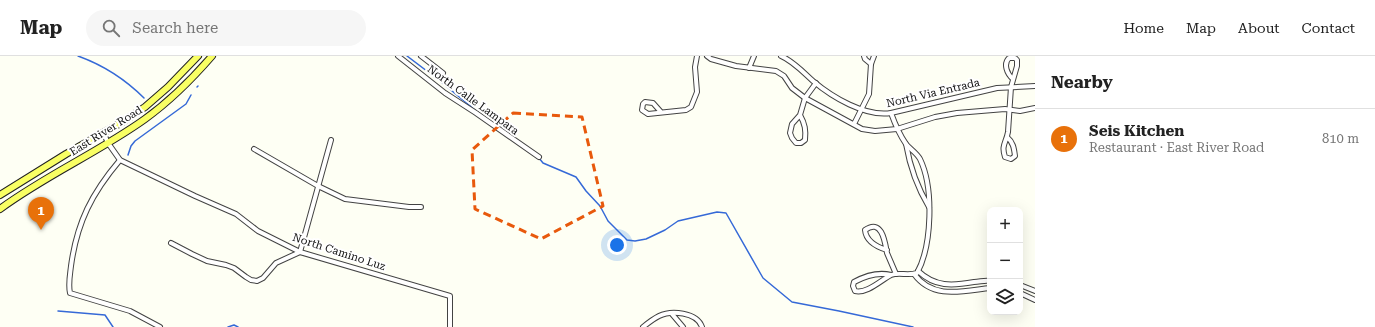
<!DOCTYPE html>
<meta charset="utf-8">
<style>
body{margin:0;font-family:"Roboto Serif",serif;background:#f6f6f6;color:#222}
.controls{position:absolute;right:12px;bottom:12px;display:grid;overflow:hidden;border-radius:8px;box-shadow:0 4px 16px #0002}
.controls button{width:36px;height:36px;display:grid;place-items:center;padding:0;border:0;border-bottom:1px solid #e0e0e0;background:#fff;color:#222;font:20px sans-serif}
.you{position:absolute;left:617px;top:189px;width:14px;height:14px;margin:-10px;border:3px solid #fff;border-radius:50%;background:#1a73e8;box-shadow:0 0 0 6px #1a73e833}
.badge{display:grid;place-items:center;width:26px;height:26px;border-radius:50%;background:#d93025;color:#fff;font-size:13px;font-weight:700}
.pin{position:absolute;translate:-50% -33px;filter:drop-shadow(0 1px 2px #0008)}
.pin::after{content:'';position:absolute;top:21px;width:14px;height:12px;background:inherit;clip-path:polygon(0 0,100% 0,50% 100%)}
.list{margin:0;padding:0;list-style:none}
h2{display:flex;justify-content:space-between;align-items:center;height:52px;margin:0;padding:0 16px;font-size:17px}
h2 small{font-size:13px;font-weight:400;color:#767676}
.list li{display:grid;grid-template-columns:26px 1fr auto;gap:12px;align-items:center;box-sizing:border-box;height:60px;padding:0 16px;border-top:1px solid #e0e0e0}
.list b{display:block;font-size:15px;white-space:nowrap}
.list p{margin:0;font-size:13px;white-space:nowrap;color:#767676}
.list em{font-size:13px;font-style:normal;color:#767676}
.icon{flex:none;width:22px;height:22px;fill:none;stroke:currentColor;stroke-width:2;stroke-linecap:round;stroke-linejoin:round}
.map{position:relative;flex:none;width:1035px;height:271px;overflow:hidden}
header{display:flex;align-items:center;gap:24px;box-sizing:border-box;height:56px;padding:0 20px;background:#fff;border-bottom:1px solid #e0e0e0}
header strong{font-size:19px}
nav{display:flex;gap:22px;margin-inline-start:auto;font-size:14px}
.search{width:280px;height:36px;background:#f6f6f6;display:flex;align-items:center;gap:10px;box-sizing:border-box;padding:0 14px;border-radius:22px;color:#767676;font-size:15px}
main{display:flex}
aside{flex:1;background:#fff}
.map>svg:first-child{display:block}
</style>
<header>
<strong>Map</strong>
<div class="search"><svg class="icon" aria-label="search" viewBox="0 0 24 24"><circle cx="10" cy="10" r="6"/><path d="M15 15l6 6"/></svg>Search here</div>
<nav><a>Home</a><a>Map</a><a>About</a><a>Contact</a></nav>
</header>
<main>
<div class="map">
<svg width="1035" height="271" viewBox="0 0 1035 271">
<rect width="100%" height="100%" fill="#fefff4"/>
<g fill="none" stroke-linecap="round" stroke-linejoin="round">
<g stroke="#3569d7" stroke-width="1.5">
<path d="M78,0C103,9 125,23 144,42"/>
<polyline points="407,0 440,25 475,54"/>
<polyline points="197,31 198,30"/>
<polyline points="128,99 131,90 135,85 186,48 191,39"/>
<polyline points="539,102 543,107 576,121 586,135 600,150 608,165 627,184 635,185 646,183 665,174 678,165 717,156 726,157 763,222 792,246 839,255 913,271"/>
<polyline points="58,255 105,259 113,271"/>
<polyline points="228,271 234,269 238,271"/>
</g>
<g stroke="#434343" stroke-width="6">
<g id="minor">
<polyline points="398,0 445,37 476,57 539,101"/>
<polyline points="421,0 443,17"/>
<polyline points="707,0 711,3 736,10 776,15 784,20 792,32 805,42 862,73 875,75 897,73 935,61 957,57 1005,53 1020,55 1035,52"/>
<path d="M781,0C793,5 803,16 813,25C832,41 865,61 891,57L997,32L1035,30"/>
<polyline points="864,0 865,3 871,8"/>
<polyline points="749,12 754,0"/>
<polyline points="661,56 653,47 645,46 643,48 642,54 648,58 686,54 691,51 697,36 695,11 697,0"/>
<path d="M891,57C895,68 899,78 906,88C910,93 917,97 920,103C934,132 932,190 917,217C908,220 899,216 891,219C881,224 867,238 855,235L853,230L854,226C865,220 879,216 891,219"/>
<path d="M800,59C805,68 806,74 805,84L801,87H796L792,82L790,77L792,68L800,59L805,42L816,27"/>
<polyline points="854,68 869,38 871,8 874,0"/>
<polyline points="104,78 108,87 120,104 195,140 236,158 258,175 300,196 450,240 450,271"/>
<path d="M1007,81C1013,86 1014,92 1015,100L1011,103L1005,101C1001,89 1006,87 1008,76L1011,31L1017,10V4L1015,2H1009C1003,8 1007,18 1013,23"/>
<path d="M906,88C910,111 917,131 929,151"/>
<polyline points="254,93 318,130 345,143 409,151 421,151"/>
<path d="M120,104C92,137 77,166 71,210C70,219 68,228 70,237L130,255L160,271"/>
<polyline points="171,187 192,198 207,205 226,209 234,212 246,221 251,224 257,225 263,222 276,207 300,196 331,84"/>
<path d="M887,194C877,191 866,185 865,174C882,162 885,186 887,197L896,218"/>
<path d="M918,215C935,231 952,230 974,226C980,226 984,224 990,225"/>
<path d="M914,218C933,244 963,235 990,232"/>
<polyline points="1020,229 1035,235"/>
<polyline points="1020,237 1035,244"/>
<polyline points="672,258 683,271"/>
<path d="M643,271C648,267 653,263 659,260C671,254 697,256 702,271"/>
</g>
</g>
<g stroke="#212121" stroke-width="8">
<g id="primary">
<polyline points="0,139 66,98 124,65 145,51 168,31 198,0"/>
<path d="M0,153C46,119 99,96 145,63C170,45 192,23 212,0"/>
</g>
</g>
<use href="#minor" stroke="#fff" stroke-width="4"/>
<use href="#primary" stroke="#f9ff64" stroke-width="6"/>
</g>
<path fill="none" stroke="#e8590c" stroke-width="3" stroke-dasharray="8 5" stroke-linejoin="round" d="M513,57L582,61L603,150L541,183L475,153L472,94Z"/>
<g text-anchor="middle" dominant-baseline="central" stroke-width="4" stroke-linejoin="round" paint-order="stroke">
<g font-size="11" fill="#101010" stroke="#fff">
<text transform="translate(933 37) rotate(-13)">North Via Entrada</text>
<text transform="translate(473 44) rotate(36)">North Calle Lampara</text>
<text transform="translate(106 75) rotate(-32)">East River Road</text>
<text transform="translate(339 196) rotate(18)">North Camino Luz</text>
</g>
</g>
</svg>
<div class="controls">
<button>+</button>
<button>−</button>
<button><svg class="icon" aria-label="layers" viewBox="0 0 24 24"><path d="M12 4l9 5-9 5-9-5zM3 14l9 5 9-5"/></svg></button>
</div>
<div class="you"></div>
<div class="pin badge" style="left:41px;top:174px;background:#e8710a">1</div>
</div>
<aside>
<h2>Nearby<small></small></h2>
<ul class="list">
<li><span class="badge" style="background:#e8710a">1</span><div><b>Seis Kitchen</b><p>Restaurant · East River Road</p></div><em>810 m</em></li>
</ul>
</aside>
</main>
